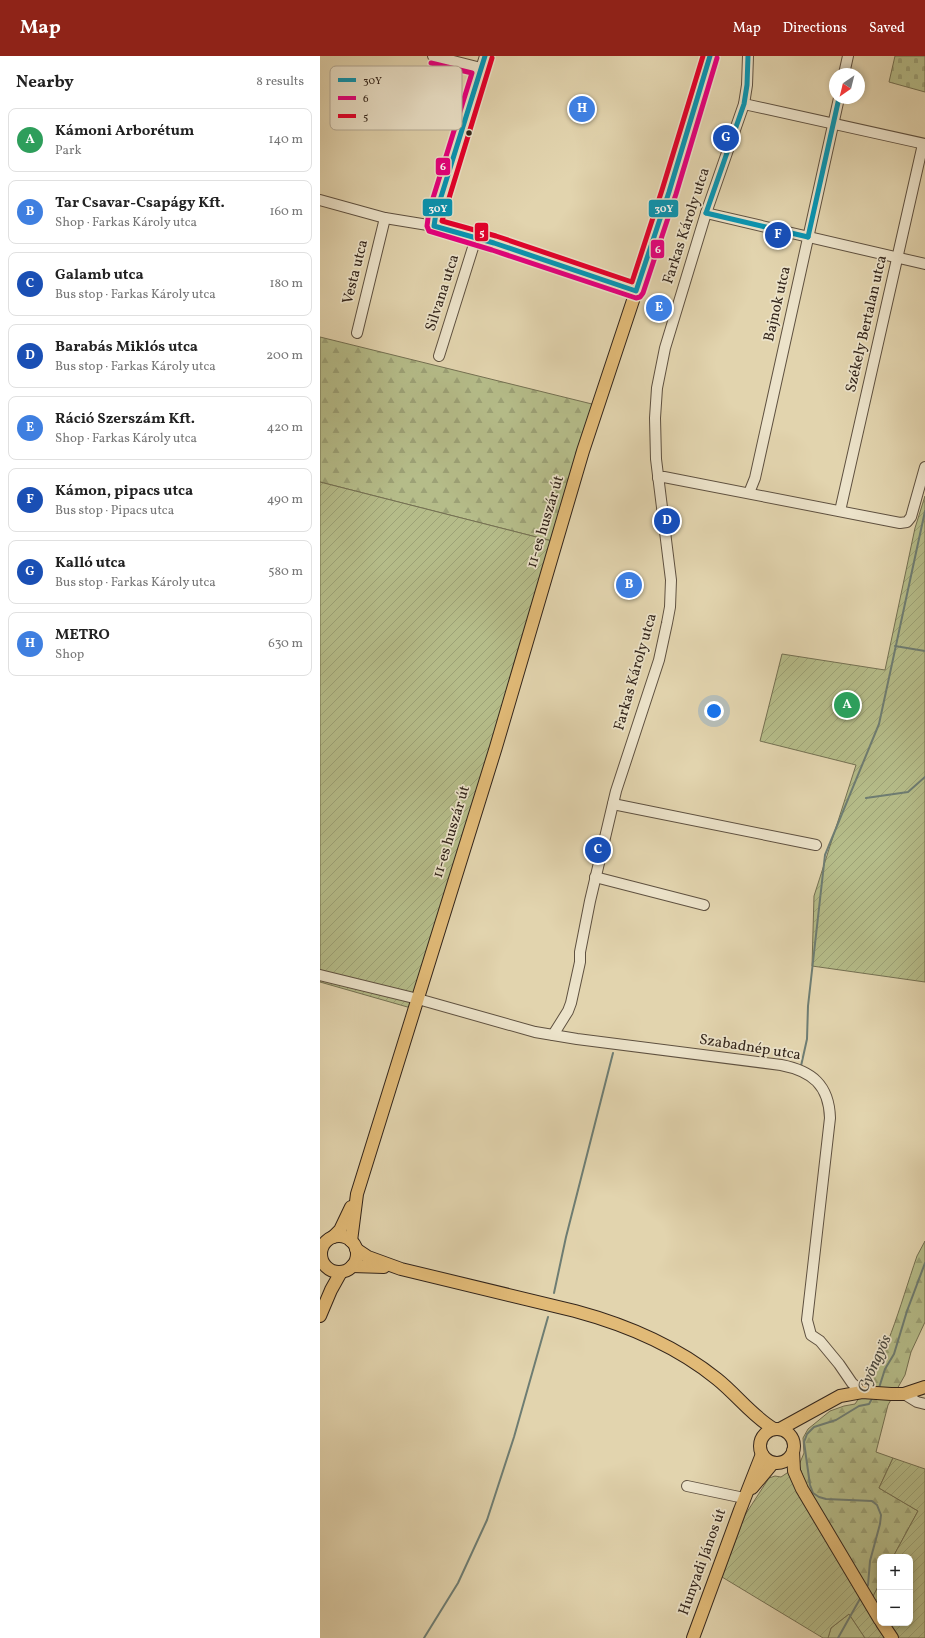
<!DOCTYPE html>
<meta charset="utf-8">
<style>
body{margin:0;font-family:Vollkorn,serif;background:#f6f6f6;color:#222}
.controls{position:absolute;right:12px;bottom:12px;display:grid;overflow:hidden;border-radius:8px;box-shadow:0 2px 6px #0003}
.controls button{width:36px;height:36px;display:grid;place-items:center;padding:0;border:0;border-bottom:1px solid #e0e0e0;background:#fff;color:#222;font:20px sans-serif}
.compass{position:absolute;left:509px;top:12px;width:36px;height:36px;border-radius:50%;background:#fff;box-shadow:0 2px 6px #0003;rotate:215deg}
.you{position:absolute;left:394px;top:655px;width:14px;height:14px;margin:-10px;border:3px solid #fff;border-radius:50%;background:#1a73e8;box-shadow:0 0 0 6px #1a73e833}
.badge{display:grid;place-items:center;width:26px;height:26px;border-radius:50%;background:#8f2418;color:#fff;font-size:13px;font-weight:700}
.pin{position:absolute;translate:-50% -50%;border:2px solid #fff;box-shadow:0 1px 4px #0006}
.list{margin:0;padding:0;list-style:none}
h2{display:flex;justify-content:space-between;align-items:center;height:52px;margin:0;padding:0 16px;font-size:17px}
h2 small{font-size:13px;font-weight:400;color:#767676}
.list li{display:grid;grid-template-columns:26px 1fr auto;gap:12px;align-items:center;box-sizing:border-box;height:64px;margin:0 8px 8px;padding:0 8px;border:1px solid #e0e0e0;border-radius:8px}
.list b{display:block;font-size:15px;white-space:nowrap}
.list p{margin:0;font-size:13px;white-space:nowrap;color:#767676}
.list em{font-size:13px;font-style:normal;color:#767676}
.map{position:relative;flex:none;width:605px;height:1582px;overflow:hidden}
header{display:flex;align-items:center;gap:24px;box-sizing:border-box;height:56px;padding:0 20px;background:#8f2418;color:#fff}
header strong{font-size:19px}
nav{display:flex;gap:22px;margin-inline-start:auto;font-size:14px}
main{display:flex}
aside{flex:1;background:#fff}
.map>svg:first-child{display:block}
</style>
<header>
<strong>Map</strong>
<nav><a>Map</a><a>Directions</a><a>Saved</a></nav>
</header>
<main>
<aside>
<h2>Nearby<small>8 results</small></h2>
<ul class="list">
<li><span class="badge" style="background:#2e9e5b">A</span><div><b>Kámoni Arborétum</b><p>Park</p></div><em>140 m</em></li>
<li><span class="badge" style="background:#3f7fe0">B</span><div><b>Tar Csavar-Csapágy Kft.</b><p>Shop · Farkas Károly utca</p></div><em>160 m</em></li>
<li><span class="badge" style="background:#1a4fb4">C</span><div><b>Galamb utca</b><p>Bus stop · Farkas Károly utca</p></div><em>180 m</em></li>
<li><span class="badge" style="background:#1a4fb4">D</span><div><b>Barabás Miklós utca</b><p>Bus stop · Farkas Károly utca</p></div><em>200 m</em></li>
<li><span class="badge" style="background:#3f7fe0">E</span><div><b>Ráció Szerszám Kft.</b><p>Shop · Farkas Károly utca</p></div><em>420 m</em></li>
<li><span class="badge" style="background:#1a4fb4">F</span><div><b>Kámon, pipacs utca</b><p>Bus stop · Pipacs utca</p></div><em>490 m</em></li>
<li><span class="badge" style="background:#1a4fb4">G</span><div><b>Kalló utca</b><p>Bus stop · Farkas Károly utca</p></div><em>580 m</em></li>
<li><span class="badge" style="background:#3f7fe0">H</span><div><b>METRO</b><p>Shop</p></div><em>630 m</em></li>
</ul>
</aside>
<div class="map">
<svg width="605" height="1582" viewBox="0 0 605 1582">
<defs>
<pattern id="forest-firs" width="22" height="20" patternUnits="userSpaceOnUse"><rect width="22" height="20" fill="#b5bc89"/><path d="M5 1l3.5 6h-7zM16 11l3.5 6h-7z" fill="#9ca176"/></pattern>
<pattern id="cemetery-stones" width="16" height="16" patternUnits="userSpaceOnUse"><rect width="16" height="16" fill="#b5bc89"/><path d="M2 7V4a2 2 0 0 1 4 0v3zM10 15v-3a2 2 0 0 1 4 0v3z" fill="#9ca176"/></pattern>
<pattern id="garden-furrows" width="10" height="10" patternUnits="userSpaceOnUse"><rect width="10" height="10" fill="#b5bc89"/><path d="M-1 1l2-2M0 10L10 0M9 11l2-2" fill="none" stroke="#9ca176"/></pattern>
</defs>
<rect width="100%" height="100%" fill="#e2d4ae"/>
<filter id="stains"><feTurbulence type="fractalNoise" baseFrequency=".005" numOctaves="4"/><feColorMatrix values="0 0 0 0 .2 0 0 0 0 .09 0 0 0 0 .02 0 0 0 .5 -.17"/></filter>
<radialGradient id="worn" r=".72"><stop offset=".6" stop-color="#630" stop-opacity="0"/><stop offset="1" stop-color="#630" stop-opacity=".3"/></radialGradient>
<polygon fill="#b5bc89" stroke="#747052" points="529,1558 545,1582 508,1582 511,1572"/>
<g fill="url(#forest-firs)" stroke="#747052">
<polygon points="0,281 276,349 232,485 0,426"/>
<path d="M605,1185V1266L591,1296L585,1319L568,1349L556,1396L573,1402L559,1432L598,1455L573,1501H560V1527L552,1543L487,1433L479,1409L484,1397L483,1382L488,1373L510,1355L524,1350L535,1348C567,1303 579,1252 597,1200Z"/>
</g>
<polygon fill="url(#cemetery-stones)" stroke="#747052" points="575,0 605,0 605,36 569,26"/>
<g fill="url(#garden-furrows)" stroke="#747052">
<polygon points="0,426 232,485 195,618 91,952 0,926"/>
<polygon points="605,440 605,926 492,910 494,840 536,709 440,685 462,598 565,614 595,472"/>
<polygon points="573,1402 605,1413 605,1582 545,1582 529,1558 511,1572 508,1582 503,1582 402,1521 425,1459 449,1422 455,1420 461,1421 479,1409 487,1433 552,1542 560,1527 560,1567 590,1567 590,1501 573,1501 598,1455 559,1432"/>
</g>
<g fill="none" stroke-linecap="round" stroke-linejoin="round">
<g stroke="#6e7d73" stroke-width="2">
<polyline points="575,590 605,595"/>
<polyline points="546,742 588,736 605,721"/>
<polyline points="481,1010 487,983 488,950 505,799 559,668 605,455"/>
<polyline points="234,1237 246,1181 293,997"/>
<polyline points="559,1332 565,1313 574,1298 587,1255 605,1207"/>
<polyline points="546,1532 548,1529 550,1505 560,1468 561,1459 557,1449 552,1445 506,1443 499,1441 493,1437 490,1429 484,1386 487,1378 494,1371 516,1364 539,1350 549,1348 553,1341"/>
<polyline points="104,1582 138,1527 167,1464 194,1381 228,1261"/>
<polyline points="518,1582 541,1541"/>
</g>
<g stroke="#5f5140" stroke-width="12">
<g id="minor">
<polyline points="113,0 161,12"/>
<polyline points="524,18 528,0"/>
<polyline points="424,48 605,88"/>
<polyline points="0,144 65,162 114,170 174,187 316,235"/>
<polyline points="386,157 605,208"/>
<polyline points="114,170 116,157 165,0"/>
<polyline points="37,277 65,162"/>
<polyline points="119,300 156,182"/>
<polyline points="338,422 344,421 580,467 587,466 591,461 605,411"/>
<polyline points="429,437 435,422 519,42"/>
<polyline points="520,455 603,88"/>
<polyline points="293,748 496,789"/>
<polyline points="275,821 384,849"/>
<path d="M0,919L98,943L215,976L257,983L461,1009C492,1015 509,1029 510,1062L487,1264L491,1279L500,1285L519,1308L532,1327L542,1336"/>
<polyline points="233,979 248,955 251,947 260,906 260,896 270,845 296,735 339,604 347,567 350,551 351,524 336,403 335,362 337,332 345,292 386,157 424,48 427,29 428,0"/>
<polyline points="584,1338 597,1346 605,1348"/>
<polyline points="367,1430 424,1442"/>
</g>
</g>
<g stroke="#33251b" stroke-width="14">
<g id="major">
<circle cx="19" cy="1198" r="18"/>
<polyline points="13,1181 20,1174 31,1151"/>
<polyline points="31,1185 37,1138 176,691 263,395 349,136 390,0"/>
<path d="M36,1193L48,1201L81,1213L255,1255C307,1269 355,1289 397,1323C417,1339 432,1360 454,1373"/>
<polyline points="32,1210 64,1211"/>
<polyline points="0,1260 11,1234 21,1216"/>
<polyline points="460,1373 520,1340 542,1336 571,1338 584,1338 605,1331"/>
<circle cx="457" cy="1390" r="17"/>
<polyline points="473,1395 474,1415 482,1433 560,1564"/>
<polyline points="432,1432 453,1407"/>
<polyline points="562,1567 572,1582"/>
<polyline points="373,1582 420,1454 442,1398"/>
</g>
</g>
<use href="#minor" stroke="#ece3ca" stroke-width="10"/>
<use href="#major" stroke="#e1ba77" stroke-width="12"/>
<g stroke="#ece3ca" stroke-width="8">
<g id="bus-1">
<polyline points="165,0 116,157 114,170 174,187 316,235 349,136 390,0"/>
<polyline points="386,157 424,48 427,29 428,0"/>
<polyline points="386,157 488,181"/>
<polyline points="488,181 519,42"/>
</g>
</g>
<g stroke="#ece3ca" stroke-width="8">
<polyline id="bus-2" points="111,7 152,17 109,155 107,170 109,175 172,194 316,242 320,241 323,237 356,138 397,2"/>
</g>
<g stroke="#ece3ca" stroke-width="8">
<polyline id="bus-3" points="172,2 122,165 176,180 312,226 342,134 383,0"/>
</g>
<use href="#bus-1" stroke="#0895b3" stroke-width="5"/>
<use href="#bus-2" stroke="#e5007d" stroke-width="5"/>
<use href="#bus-3" stroke="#e4002b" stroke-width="5"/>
</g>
<circle fill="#33251b" stroke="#ece3ca" stroke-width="1.5" cx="149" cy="77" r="3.5"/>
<g text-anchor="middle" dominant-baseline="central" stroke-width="3.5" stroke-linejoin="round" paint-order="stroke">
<g font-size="15" fill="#33251b" stroke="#ece3ca">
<text transform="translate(367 170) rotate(-72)">Farkas Károly utca</text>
<text transform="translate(36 216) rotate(-76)">Vesta utca</text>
<text transform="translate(123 237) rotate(-72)">Silvana utca</text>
<text transform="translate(458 248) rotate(-77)">Bajnok utca</text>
<text transform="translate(547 268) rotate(-77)">Székely Bertalan utca</text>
<text transform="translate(226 466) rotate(-73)">11-es huszár út</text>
<text transform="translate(316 616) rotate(-74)">Farkas Károly utca</text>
<text transform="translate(132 776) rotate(-73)">11-es huszár út</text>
<text transform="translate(430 992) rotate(9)">Szabadnép utca</text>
<text transform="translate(383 1506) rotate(-70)">Hunyadi János út</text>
</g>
<g font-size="16" font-style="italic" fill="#4c4a40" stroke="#ece3ca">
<text transform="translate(555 1308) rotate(-66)">Gyöngyös</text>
</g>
</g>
<rect x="10" y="10" width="132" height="64" rx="6" fill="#ece3ca" stroke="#b4aa96" stroke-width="1"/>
<rect x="18" y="22" width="18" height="4" fill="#0895b3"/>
<rect x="18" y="40" width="18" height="4" fill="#e5007d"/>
<rect x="18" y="58" width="18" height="4" fill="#e4002b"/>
<g font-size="11" fill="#33251b">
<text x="43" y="28">30Y</text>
<text x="43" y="46">6</text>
<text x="43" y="64">5</text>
</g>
<g stroke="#ece3ca" stroke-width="1.5">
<rect x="115" y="101" width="16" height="19" rx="4" fill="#e5007d"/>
<rect x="102" y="142" width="31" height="19" rx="4" fill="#0895b3"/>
<rect x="328" y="143" width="31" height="19" rx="4" fill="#0895b3"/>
<rect x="154" y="166" width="15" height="20" rx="4" fill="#e4002b"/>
<rect x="330" y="183" width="15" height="20" rx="4" fill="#e5007d"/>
</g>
<g font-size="11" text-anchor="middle" font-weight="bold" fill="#fff">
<text x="123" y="114">6</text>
<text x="118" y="156">30Y</text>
<text x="344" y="156">30Y</text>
<text x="162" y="180">5</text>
<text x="338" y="197">6</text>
</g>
<rect width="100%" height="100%" filter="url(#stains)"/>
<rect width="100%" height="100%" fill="url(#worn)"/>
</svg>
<div class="controls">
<button>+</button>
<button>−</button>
</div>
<svg class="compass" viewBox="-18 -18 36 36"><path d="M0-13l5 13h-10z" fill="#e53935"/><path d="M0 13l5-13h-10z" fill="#767676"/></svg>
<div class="you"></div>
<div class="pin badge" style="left:527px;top:649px;background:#2e9e5b">A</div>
<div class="pin badge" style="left:309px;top:529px;background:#3f7fe0">B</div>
<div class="pin badge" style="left:278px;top:794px;background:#1a4fb4">C</div>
<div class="pin badge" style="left:347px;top:465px;background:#1a4fb4">D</div>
<div class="pin badge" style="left:339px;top:252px;background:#3f7fe0">E</div>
<div class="pin badge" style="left:458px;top:179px;background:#1a4fb4">F</div>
<div class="pin badge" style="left:406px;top:82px;background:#1a4fb4">G</div>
<div class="pin badge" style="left:262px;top:53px;background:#3f7fe0">H</div>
</div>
</main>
